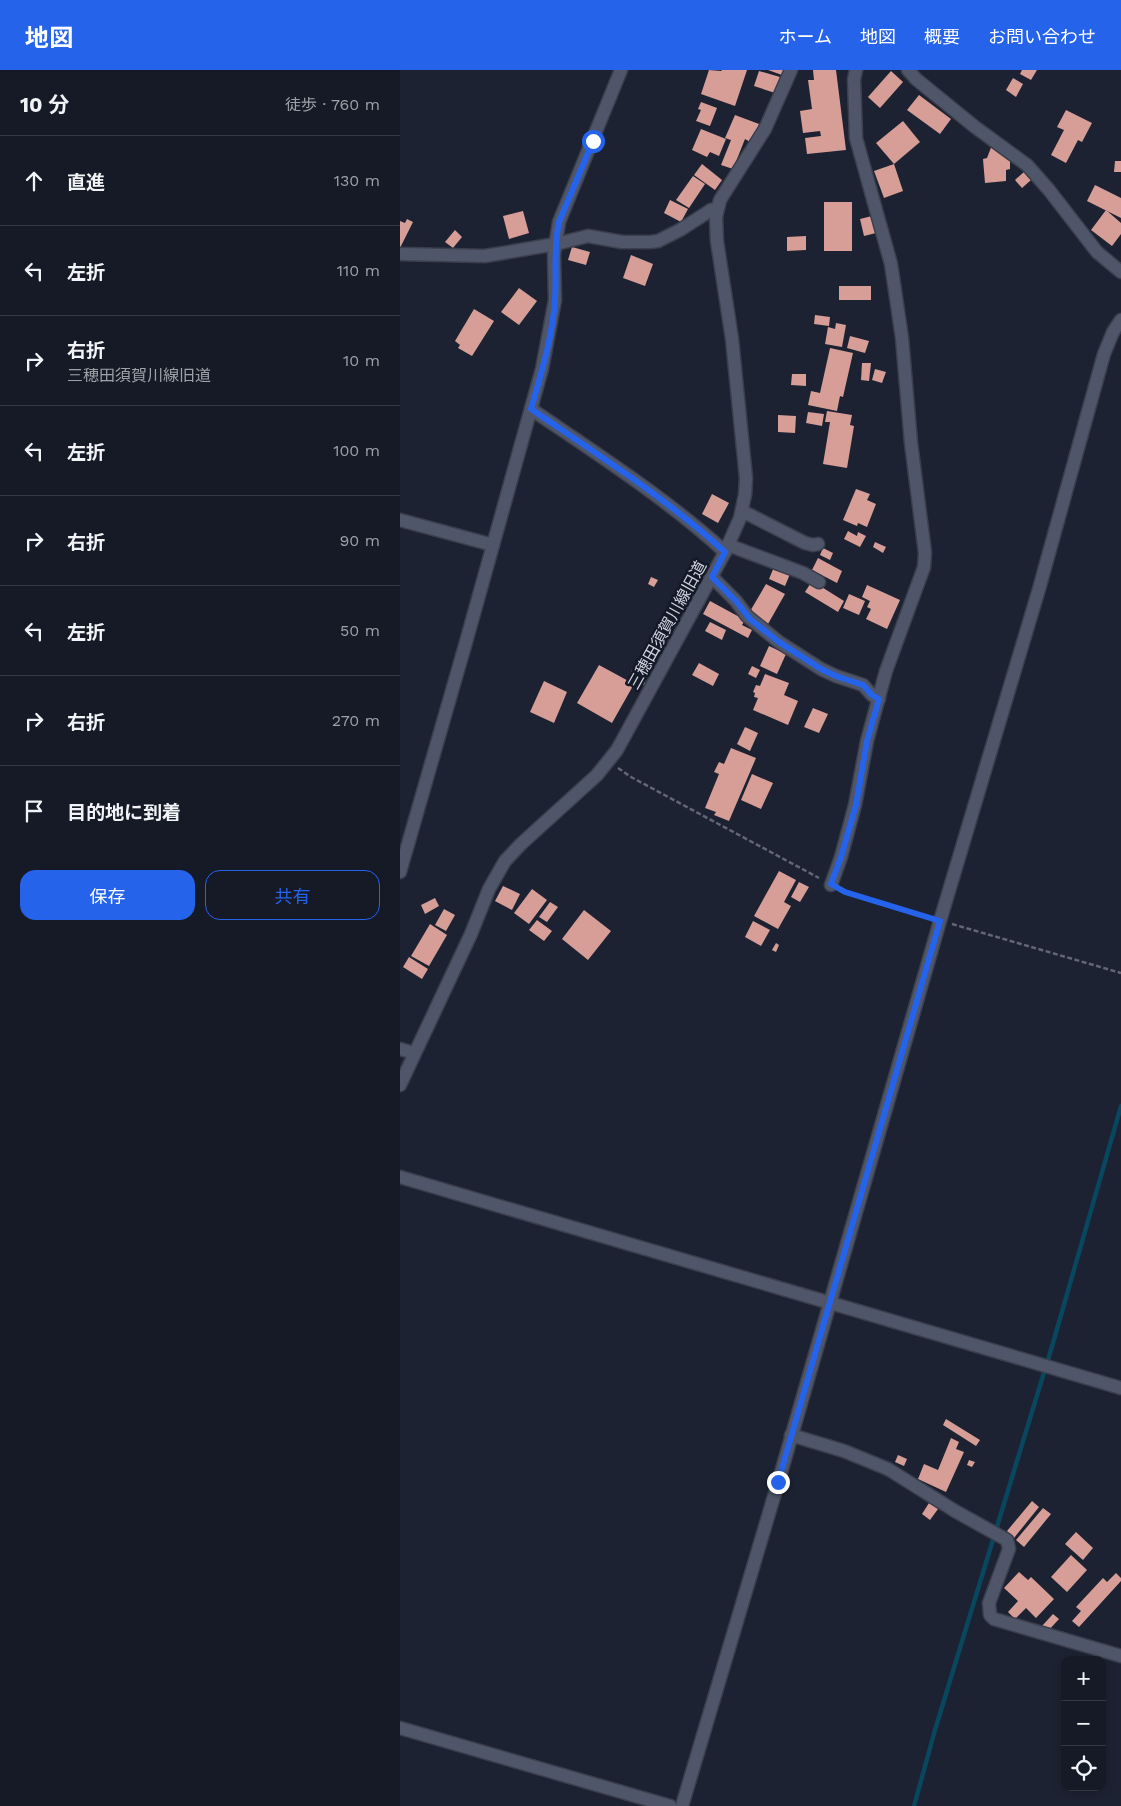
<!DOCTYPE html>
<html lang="ja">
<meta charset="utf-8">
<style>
body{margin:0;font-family:"Work Sans","Noto Sans JP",sans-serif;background:#232732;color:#f1f3f6}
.controls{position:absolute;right:15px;bottom:15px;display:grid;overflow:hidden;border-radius:10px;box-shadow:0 2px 8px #0003}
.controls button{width:45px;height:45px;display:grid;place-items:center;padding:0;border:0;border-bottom:1px solid #353843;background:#161a26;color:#f1f3f6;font:25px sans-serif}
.stop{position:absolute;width:15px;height:15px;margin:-11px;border:4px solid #2563eb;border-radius:50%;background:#fff}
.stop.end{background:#2563eb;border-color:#fff;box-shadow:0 1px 5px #0008}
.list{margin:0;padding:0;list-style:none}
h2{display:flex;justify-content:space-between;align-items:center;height:65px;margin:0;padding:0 20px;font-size:21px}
h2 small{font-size:16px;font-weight:400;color:#9ea1a7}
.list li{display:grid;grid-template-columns:32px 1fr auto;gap:15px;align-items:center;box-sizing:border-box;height:90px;padding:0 20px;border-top:1px solid #353843}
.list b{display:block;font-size:19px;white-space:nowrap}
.list p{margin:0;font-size:16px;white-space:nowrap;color:#9ea1a7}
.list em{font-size:16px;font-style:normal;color:#9ea1a7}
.actions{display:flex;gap:10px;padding:15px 20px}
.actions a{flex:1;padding:11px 0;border:1px solid #2563eb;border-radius:15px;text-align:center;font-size:18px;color:#2563eb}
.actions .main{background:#2563eb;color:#fff}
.icon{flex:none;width:28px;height:28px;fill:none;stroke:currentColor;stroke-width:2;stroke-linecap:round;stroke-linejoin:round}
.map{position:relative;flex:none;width:721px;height:1736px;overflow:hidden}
header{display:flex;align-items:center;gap:30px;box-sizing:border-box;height:70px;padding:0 25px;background:#2563eb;color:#fff}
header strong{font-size:24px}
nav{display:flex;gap:28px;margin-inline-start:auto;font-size:18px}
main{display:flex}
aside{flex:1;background:#161a26}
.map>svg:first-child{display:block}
</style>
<header>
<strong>地図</strong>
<nav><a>ホーム</a><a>地図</a><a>概要</a><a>お問い合わせ</a></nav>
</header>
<main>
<aside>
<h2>10 分<small>徒歩 · 760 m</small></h2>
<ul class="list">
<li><svg class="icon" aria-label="ahead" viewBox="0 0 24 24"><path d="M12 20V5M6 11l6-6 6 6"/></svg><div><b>直進</b></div><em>130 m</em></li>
<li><svg class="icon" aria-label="left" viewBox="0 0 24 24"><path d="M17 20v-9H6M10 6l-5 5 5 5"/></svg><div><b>左折</b></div><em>110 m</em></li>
<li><svg class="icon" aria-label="right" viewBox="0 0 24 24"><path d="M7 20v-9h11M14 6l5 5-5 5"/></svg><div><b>右折</b><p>三穂田須賀川線旧道</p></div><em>10 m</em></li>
<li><svg class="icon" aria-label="left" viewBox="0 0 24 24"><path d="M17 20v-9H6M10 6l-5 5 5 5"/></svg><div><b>左折</b></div><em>100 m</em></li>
<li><svg class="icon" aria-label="right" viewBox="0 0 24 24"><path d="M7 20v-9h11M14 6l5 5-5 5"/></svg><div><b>右折</b></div><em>90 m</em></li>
<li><svg class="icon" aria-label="left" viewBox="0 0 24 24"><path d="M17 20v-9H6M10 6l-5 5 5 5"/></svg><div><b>左折</b></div><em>50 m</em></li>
<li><svg class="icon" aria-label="right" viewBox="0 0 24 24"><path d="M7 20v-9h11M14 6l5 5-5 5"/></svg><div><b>右折</b></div><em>270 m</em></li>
<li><svg class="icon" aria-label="arrive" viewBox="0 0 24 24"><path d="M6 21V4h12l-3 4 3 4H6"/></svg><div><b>目的地に到着</b></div></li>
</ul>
<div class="actions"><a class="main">保存</a><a>共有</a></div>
</aside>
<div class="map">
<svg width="721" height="1736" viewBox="0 0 721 1736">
<rect width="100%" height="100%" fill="#1d2232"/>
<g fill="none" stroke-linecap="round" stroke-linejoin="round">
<polyline stroke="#09475e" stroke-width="4.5" points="514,1736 535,1660 653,1273 721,1036"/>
</g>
<g fill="#d69e96">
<polygon points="309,0 321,1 322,0 347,0 335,36 301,24"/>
<polygon points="368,0 384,0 382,5"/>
<polygon points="413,0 436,0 446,80 407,84 405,68 421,66 420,61 403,63 400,41 412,39 408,10 414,10"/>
<polygon points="622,0 637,0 631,10 620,4"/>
<polygon points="359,1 380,7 375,23 354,16"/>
<polygon points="491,1 503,12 480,38 468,27"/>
<polygon points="613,8 623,14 616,27 606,20"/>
<polygon points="519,25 551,49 540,64 507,40"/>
<polygon points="301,32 317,38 310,56 296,51 301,40 298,39"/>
<polygon points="666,40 692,53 682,72 678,70 666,93 651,85 664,60 657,57"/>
<polygon points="335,45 359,54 352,73 345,69 333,99 321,95 331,70 325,68"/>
<polygon points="503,51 520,72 494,94 476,73"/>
<polygon points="301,59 326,69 319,86 310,82 307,87 292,80"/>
<polygon points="592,75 610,89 610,99 606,100 606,111 585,113 583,89 587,88"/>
<polygon points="715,91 721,91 721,102 714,102"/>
<polygon points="302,94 322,110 315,120 294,105"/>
<polygon points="494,94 503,121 484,128 474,101"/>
<polygon points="624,102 631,110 622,118 615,110"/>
<polygon points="293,106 305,114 289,138 276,130"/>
<polygon points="695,115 721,128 721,148 687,131"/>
<polygon points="270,130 288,139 281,152 264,143"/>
<rect x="424" y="132" width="28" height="49"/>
<polygon points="706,140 721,153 721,164 712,176 691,160"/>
<polygon points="123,141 129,163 109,169 103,146"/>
<polygon points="476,145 480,162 464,166 460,149"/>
<polygon points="7,149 13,152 0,178 0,151 5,153"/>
<polygon points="55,160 62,167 53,178 45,172"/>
<polygon points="406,166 406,180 387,181 387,167"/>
<polygon points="172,177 190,182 186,195 168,190"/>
<polygon points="231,185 253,194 245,216 223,208"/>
<rect x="439" y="216" width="32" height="14"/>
<polygon points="119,218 137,231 119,255 101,242"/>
<polygon points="74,239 94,251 72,286 58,278 60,275 55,271"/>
<polygon points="415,245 430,247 429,256 414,254"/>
<polygon points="436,253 446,255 442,277 425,274 428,257 435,259"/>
<polygon points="450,266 469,271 465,283 447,278"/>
<polygon points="430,278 453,283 443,327 440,326 437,341 408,335 411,321 420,323"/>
<polygon points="462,293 471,293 469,311 461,310"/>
<polygon points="475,299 486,302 482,313 472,310"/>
<polygon points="392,304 406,304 406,316 391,315"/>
<polygon points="427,341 452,345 450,355 454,356 447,398 423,394 430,352 425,352"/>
<polygon points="408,342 424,344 422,356 406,353"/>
<polygon points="378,345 396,346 395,363 378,362"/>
<polygon points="456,419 470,424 467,430 476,434 467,457 458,453 457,456 443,450"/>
<polygon points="312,424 329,433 318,453 302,444"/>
<polygon points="448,461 457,466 458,462 466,466 460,477 444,469"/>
<polygon points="475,472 486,477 483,483 473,477"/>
<polygon points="423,478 433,483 430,490 420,485"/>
<polygon points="418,488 442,501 437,513 412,500"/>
<polygon points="374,497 390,504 385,516 369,509"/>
<polygon points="251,507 258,510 254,517 248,514"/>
<polygon points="412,511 444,531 438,542 405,522"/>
<polygon points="366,514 385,524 368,554 349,543"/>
<polygon points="467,515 500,530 487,559 466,549 471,539 467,537 470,531 462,527"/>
<polygon points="449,524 465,531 459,545 443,538"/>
<polygon points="310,531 345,550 342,555 352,560 348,568 303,544"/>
<polygon points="310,552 326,560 322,570 305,561"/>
<polygon points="369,576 386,584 377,604 360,596"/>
<polygon points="299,593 319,604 313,616 292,605"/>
<polygon points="199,595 234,614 212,653 177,633"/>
<polygon points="352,596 360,600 356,608 348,604"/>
<polygon points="232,600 247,606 244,615 228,609"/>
<polygon points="365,604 389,613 384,625 398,631 388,655 353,640 358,628 354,627 355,623 353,622 356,615 360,616"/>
<polygon points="144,611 167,622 154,653 130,642"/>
<polygon points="413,638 428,644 419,663 404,657"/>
<polygon points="345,657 358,663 350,681 337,674"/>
<polygon points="331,678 356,688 329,751 314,745 316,742 305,738 319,704 314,702 319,692 324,694"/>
<polygon points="352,704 373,713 361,739 341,730"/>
<polygon points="379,801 396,810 384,832 391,836 378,859 354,846"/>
<polygon points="399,812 409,817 400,832 391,827"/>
<polygon points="103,816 120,824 112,840 95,831"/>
<polygon points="132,819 147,830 129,854 114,843"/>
<polygon points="35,828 39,836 25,844 21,835"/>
<polygon points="150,832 158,837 147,852 139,847"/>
<polygon points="44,839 55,845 46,861 35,855"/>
<polygon points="184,840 211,861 188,890 162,869"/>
<polygon points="137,850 152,861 144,871 129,860"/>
<polygon points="353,851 370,860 361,876 345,867"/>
<polygon points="30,854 47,865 29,896 11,886"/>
<polygon points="376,873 379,875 376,882 372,880"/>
<polygon points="9,887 28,899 22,909 3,897"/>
<polygon points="546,1349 580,1370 576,1376 543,1355"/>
<polygon points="551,1368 559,1372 556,1379 564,1382 546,1422 518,1409 524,1394 538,1400"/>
<polygon points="498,1385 507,1389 504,1396 495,1392"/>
<polygon points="569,1390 575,1392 572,1397 567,1395"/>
<polygon points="632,1431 639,1437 614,1468 607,1461"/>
<polygon points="529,1433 538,1439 530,1450 522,1444"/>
<polygon points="643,1438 651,1444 624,1477 616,1470"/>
<polygon points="676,1462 693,1478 683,1490 665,1474"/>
<polygon points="671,1485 687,1500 667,1522 651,1507"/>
<polygon points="619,1502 628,1510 631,1507 654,1529 636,1548 626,1538 615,1549 608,1542 618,1531 604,1518"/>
<polygon points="716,1503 721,1508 721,1511 679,1557 672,1551 681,1541 676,1537 703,1508 707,1512"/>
<polygon points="653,1544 659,1549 648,1561 642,1556"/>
</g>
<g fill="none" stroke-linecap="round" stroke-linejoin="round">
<g stroke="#3b3f4d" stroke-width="15">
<g id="street">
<polyline points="508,0 516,9 575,57 627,95 649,120 697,182 721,202"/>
<polyline points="0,184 85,186 156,174 188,166 222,172 250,172 258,171 280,160 311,140 317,139"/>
<path d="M131,339C197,384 266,428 325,482"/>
<polyline points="342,441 405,473 413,475 418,474"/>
<polyline points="0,450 93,475"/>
<polyline points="328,475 403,503 419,512"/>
<polyline points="312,507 336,531 347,546 379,572 421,599 436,606 463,615 472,625 479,629"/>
<polyline points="0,802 66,572 142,299 155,230 154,184 159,152 221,0"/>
<polyline points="431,815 441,787 455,735 467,671 486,601 524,497 525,483 511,373 502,268 491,194 456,68 454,10 456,0"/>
<polyline points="0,979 14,983"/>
<polyline points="0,1015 71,864 89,819 105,791 121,774 197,705 217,680 325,482 340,448 345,425 346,408 332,269 317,171 316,147 320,130 365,59 391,0"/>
<polyline points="0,1107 721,1318"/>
<polyline points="391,1365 444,1381 488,1399 555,1441 607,1470 609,1479 589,1533 590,1545 594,1549 721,1586"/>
<polyline points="0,1658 270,1736"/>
<polyline points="282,1736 378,1413 540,851 639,519 704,284 713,262 721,250"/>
</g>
</g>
<g stroke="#626675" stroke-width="2.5" stroke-dasharray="5 2.5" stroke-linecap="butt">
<polyline points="218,698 231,707 419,808"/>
<polyline points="442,820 527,847"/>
<polyline points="552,854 721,903"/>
</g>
<use href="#street" stroke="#505669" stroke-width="12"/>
</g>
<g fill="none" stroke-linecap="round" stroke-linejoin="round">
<path stroke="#2563eb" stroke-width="6" d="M193,71L159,152C153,179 157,203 155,229C153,266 141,304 131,339C197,384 266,428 325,482L312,507L336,531L350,549L379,572L421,599L436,606L463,615L472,625L479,629L467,671L456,735L441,787L431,814L445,822L540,851L378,1412"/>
</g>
<g text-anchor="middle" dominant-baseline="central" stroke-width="5" stroke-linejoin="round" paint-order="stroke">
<g font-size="16" fill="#d0d4df" stroke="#141928">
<text transform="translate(267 555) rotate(-61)">三穂田須賀川線旧道</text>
</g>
</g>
</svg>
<div class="controls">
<button>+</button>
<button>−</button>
<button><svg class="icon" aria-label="locate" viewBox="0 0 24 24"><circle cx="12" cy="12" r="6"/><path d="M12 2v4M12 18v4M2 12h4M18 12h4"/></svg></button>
</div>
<div class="stop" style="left:193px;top:71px"></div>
<div class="stop end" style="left:378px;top:1412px"></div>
</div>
</main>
